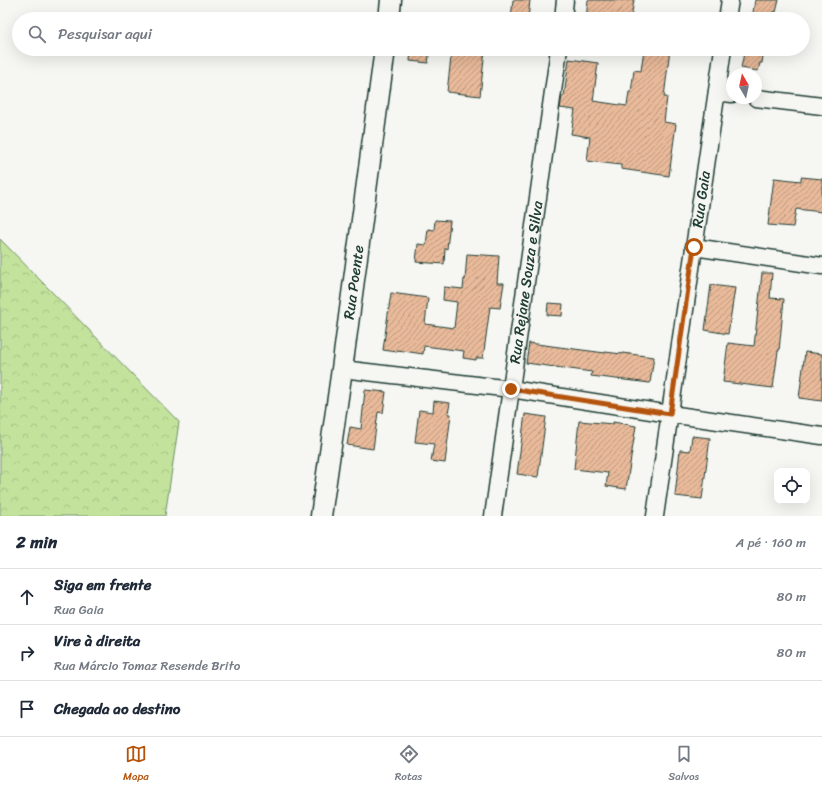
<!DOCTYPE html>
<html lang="pt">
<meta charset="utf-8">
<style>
body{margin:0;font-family:Sriracha,sans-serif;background:#f6f6f7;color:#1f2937}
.controls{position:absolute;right:12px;bottom:12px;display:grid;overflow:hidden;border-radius:8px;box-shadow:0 4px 16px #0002}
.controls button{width:36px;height:36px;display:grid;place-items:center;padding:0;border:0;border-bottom:1px solid #e0e1e3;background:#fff;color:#1f2937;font:20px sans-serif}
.compass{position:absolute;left:726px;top:68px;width:36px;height:36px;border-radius:50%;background:#fff;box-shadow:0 4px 16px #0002;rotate:351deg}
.stop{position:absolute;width:12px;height:12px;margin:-9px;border:3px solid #b45309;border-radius:50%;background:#fff}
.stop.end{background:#b45309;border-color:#fff;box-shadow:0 1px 4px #0008}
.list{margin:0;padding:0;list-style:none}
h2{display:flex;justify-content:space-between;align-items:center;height:52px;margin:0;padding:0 16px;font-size:17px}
h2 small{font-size:13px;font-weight:400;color:#747a83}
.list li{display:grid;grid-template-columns:26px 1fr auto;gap:12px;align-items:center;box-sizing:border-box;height:56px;padding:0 16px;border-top:1px solid #e0e1e3}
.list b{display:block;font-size:15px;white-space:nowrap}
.list p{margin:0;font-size:13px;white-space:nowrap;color:#747a83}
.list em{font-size:13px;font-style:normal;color:#747a83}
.icon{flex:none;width:22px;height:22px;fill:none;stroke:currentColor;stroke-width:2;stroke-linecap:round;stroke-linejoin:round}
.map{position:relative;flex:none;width:822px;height:516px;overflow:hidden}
.search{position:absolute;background:#fff;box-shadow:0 4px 16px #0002;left:12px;right:12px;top:12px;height:44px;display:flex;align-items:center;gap:10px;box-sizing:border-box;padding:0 14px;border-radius:22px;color:#747a83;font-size:15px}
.sheet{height:220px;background:#fff}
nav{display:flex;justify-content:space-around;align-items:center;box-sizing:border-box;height:56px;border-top:1px solid #e0e1e3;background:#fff;font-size:11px;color:#747a83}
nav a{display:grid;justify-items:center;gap:2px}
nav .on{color:#b45309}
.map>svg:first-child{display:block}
</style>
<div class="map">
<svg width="822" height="516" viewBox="0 0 822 516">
<defs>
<pattern id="forest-crowns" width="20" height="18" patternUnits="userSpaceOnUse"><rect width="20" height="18" fill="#c3e39c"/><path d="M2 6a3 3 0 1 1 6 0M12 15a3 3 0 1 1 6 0" fill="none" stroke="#a7c487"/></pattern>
<pattern id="building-hatch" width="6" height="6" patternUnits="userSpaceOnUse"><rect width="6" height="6" fill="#e9ba9a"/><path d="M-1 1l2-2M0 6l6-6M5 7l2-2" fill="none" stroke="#bc987e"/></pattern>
</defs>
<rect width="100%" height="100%" fill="#f6f6f2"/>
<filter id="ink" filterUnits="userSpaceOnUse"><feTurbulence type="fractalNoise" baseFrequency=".025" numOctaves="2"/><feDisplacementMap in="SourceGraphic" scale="8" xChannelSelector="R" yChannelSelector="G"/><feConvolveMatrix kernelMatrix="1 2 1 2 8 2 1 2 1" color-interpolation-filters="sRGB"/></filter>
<g filter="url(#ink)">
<polygon fill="url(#forest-crowns)" stroke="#719068" points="0,239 179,422 165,516 0,516"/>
<g fill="url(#building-hatch)" stroke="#1f3d34">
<polygon points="513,0 530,0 528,19 511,19"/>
<polygon points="588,0 634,0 631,19 586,19"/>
<polygon points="755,0 779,0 776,12 773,12 772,19 752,19"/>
<polygon points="411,49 430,49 428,63 410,61"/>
<polygon points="452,49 485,49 480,96 447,92"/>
<polygon points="644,49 670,49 664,97 667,97 664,122 676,124 669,176 621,169 621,165 587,161 590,137 571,134 575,110 560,108 562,96 564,96 569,59 598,63 593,101 627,106 629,92 631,92 634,70 641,71"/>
<polygon points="748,49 764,49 762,63 760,63 758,71 741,68 744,53 747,54"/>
<polygon points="801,177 822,179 822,212 796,209 793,227 768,225 774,178 801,181"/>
<polygon points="435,220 450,221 447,249 445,248 444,264 416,262 418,244 426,245 428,229 434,230"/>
<polygon points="467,254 499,256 497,283 504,283 500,308 490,307 483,358 476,358 476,360 463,358 464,351 424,346 423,354 397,350 397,352 383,350 386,328 391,293 428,298 425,324 454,328 457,302 443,300 444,287 463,289 464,279 465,280"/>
<polygon points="762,273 772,273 770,298 784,299 779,351 778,351 773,388 723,382 728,343 754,346"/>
<polygon points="711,285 735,288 728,334 705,330"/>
<polygon points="548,303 563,304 562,316 547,315"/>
<polygon points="529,343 605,353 605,352 622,354 622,353 654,357 650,383 591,376 592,372 526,363"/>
<polygon points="805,352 822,354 822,401 799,398"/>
<polygon points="365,390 386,392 383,413 378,412 373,449 347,445 350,427 361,429"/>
<polygon points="434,401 450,403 448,414 451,414 445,463 431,461 434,444 415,442 419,410 433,412"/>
<polygon points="525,414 546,417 538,477 517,474"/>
<polygon points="579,421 613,424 613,422 636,426 626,489 606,486 608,473 574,469"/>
<polygon points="692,436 710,438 702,499 675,496 680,450 690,451"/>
</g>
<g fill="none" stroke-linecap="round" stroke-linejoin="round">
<g stroke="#1f3d34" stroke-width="19">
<g id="minor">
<polyline points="563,19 565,0"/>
<polyline points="727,19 730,0"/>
<polyline points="717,92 732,94"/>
<polyline points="756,98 822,106"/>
<polyline points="694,247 822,266"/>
<polyline points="342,369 511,389 670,414 822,436"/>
<path id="s1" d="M493,516L559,49"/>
<path id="s2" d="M655,516L723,49"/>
</g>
</g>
<g stroke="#1f3d34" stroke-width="23">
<g id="tertiary">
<polyline points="389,19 391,0"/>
<path id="s3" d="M321,516L342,369L385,49"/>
</g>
</g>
<use href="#minor" stroke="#f6f6f2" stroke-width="16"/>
<use href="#tertiary" stroke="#f6f6f2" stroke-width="20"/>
</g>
</g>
<g fill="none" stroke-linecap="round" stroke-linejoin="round" filter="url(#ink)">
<polyline stroke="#b45309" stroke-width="5" points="511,389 670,414 694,247"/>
</g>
<g text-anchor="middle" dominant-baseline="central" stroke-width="3" stroke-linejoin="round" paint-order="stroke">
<g font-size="15" fill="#1f3d34" stroke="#f6f6f2">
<text stroke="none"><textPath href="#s2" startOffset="320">Rua Gaia</textPath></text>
<text stroke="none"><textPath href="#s1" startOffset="236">Rua Rejane Souza e Silva</textPath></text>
<text stroke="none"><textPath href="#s3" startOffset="236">Rua Poente</textPath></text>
</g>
</g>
</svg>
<div class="controls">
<button><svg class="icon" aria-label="locate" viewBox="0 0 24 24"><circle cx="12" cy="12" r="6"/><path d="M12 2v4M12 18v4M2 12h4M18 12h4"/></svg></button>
</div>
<svg class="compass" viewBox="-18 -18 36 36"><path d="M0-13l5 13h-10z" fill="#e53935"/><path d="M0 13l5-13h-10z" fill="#747a83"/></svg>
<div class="stop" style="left:694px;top:247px"></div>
<div class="stop end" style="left:511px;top:389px"></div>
<div class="search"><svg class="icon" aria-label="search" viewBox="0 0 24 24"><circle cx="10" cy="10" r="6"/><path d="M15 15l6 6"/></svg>Pesquisar aqui</div>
</div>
<section class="sheet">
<h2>2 min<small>A pé · 160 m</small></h2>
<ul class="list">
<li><svg class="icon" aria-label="ahead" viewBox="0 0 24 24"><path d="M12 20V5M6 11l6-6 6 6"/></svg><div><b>Siga em frente</b><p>Rua Gaia</p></div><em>80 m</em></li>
<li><svg class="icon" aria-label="right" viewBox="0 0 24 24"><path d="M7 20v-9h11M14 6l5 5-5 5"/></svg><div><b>Vire à direita</b><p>Rua Márcio Tomaz Resende Brito</p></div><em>80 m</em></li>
<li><svg class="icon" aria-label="arrive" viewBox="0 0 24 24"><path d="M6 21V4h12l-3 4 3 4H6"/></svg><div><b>Chegada ao destino</b></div></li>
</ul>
</section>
<nav>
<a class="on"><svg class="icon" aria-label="map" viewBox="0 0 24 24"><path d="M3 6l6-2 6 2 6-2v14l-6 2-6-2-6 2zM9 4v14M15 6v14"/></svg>Mapa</a>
<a><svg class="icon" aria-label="directions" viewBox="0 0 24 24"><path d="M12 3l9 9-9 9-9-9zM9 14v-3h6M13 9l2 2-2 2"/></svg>Rotas</a>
<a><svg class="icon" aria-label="saved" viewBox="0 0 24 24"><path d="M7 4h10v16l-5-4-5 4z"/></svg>Salvos</a>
</nav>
